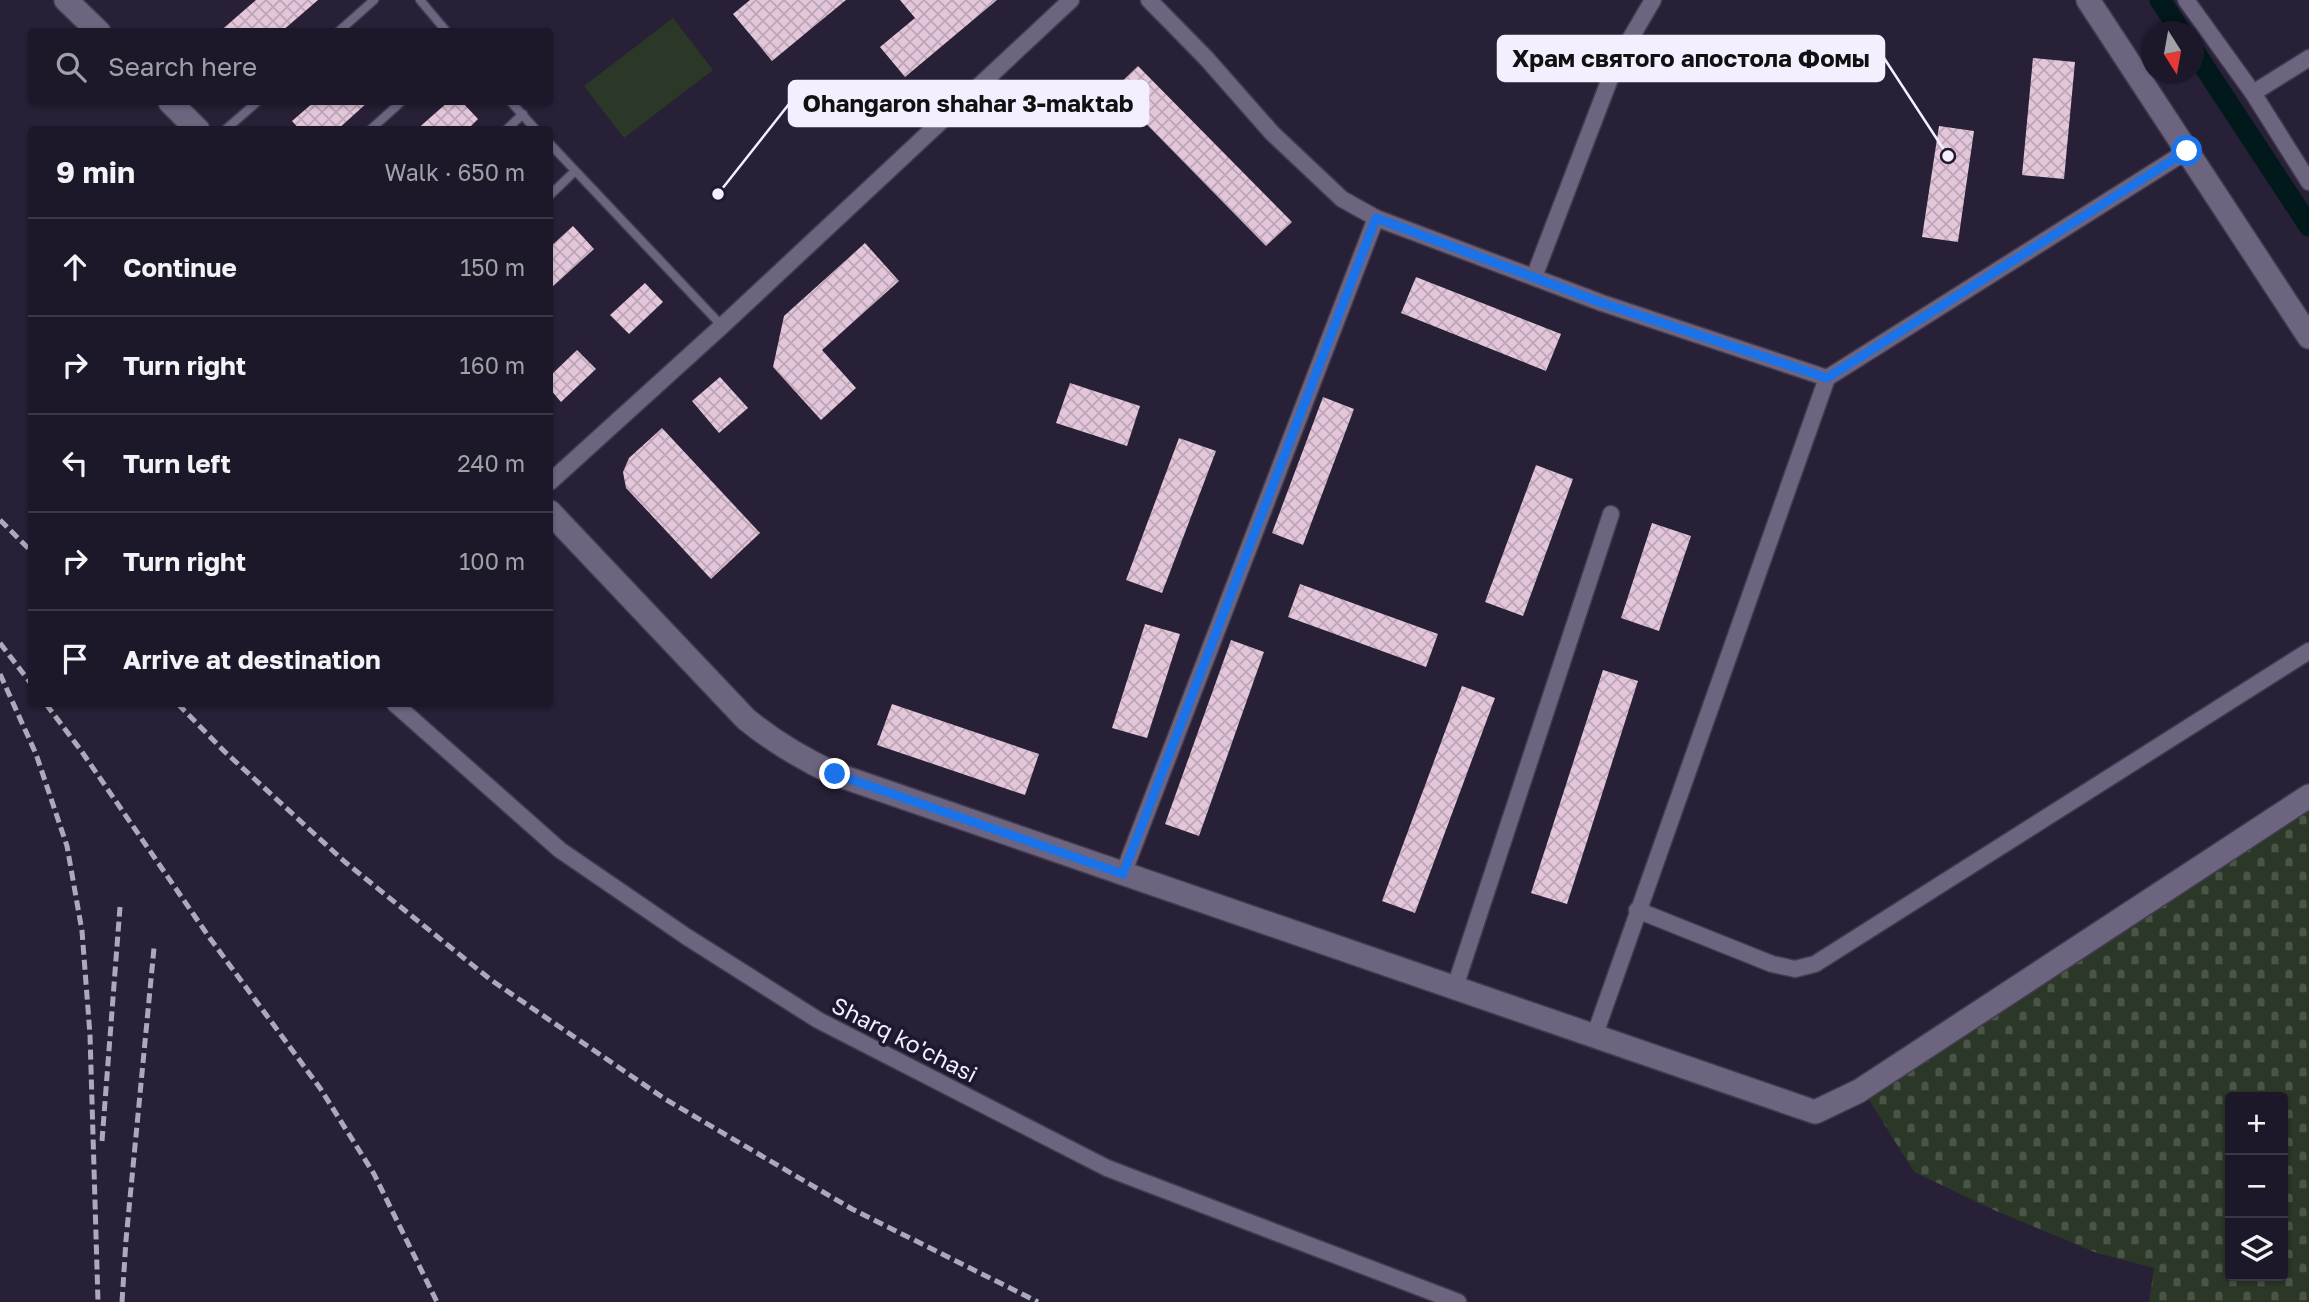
<!DOCTYPE html>
<meta charset="utf-8">
<style>
body{margin:0;font-family:"Golos Text",sans-serif;background:#2a2535;color:#f1f3f6}
.controls{position:absolute;right:21px;bottom:21px;display:grid;overflow:hidden;border-radius:7px;box-shadow:0 2px 5px #0004}
.controls button{width:63px;height:63px;display:grid;place-items:center;padding:0;border:0;border-bottom:2px solid #3b3746;background:#1d1829;color:#f1f3f6;font:35px sans-serif}
.compass{position:absolute;left:2141px;top:21px;width:63px;height:63px;border-radius:50%;background:#1d1829;box-shadow:0 2px 5px #0004;rotate:169deg}
.stop{position:absolute;width:21px;height:21px;margin:-16px;border:5px solid #1a73e8;border-radius:50%;background:#fff}
.stop.end{background:#1a73e8;border-color:#fff;box-shadow:0 2px 7px #0008}
.list{margin:0;padding:0;list-style:none}
h2{display:flex;justify-content:space-between;align-items:center;height:91px;margin:0;padding:0 28px;font-size:30px}
h2 small{font-size:23px;font-weight:400;color:#a0a0a8}
.list li{display:grid;grid-template-columns:46px 1fr auto;gap:21px;align-items:center;box-sizing:border-box;height:98px;padding:0 28px;border-top:2px solid #3b3746}
.list b{display:block;font-size:26px;white-space:nowrap}
.list em{font-size:23px;font-style:normal;color:#a0a0a8}
.icon{flex:none;width:38px;height:38px;fill:none;stroke:currentColor;stroke-width:2;stroke-linecap:round;stroke-linejoin:round}
.map{position:relative;flex:none;width:2309px;height:1302px;overflow:hidden}
.search{position:absolute;background:#1d1829;box-shadow:0 2px 5px #0004;left:28px;top:28px;width:525px;height:77px;display:flex;align-items:center;gap:18px;box-sizing:border-box;padding:0 24px;border-radius:7px;color:#a0a0a8;font-size:26px}
.panel{position:absolute;background:#1d1829;box-shadow:0 2px 5px #0004;left:28px;top:126px;width:525px;height:581px;border-radius:7px}
.map>svg:first-child{display:block}
</style>
<div class="map">
<svg width="2309" height="1302" viewBox="0 0 2309 1302">
<defs>
<pattern id="cemetery-stones" width="16" height="16" patternUnits="userSpaceOnUse" patternTransform="scale(1.75)"><rect width="16" height="16" fill="#2b3727"/><path d="M2 7V4a2 2 0 0 1 4 0v3zM10 15v-3a2 2 0 0 1 4 0v3z" fill="#4a5447"/></pattern>
<pattern id="building-cross-hatch" width="8" height="8" patternUnits="userSpaceOnUse" patternTransform="scale(1.75)"><rect width="8" height="8" fill="#e3c6da"/><path d="M0 0l8 8M0 8l8-8" fill="none" stroke="#bca6b6"/></pattern>
</defs>
<rect width="100%" height="100%" fill="#272037"/>
<path fill="url(#cemetery-stones)" fill-rule="evenodd" d="M2309,807V1302H2149L2154,1268L2097,1253L1996,1211L1914,1172L1868,1098ZM2230,1097H2283V1276H2230Z"/>
<polygon fill="#2b3727" points="673,18 713,70 624,138 584,86"/>
<g fill="none" stroke-linecap="round" stroke-linejoin="round">
<g stroke="#02191c" stroke-width="21">
<polyline points="2160,0 2181,32"/>
<polyline points="2194,51 2309,226"/>
</g>
</g>
<g fill="url(#building-cross-hatch)">
<polygon points="256,0 318,0 281,32 219,32"/>
<polygon points="750,0 846,0 772,61 733,14"/>
<polygon points="900,0 997,0 905,77 880,47 915,18"/>
<polygon points="2033,58 2075,62 2064,179 2022,175"/>
<polygon points="1138,66 1292,222 1266,246 1113,90"/>
<polygon points="314,102 368,102 337,130 300,130 292,121"/>
<polygon points="448,102 462,102 478,119 467,130 416,130"/>
<polygon points="1939,126 1974,131 1958,242 1922,237"/>
<polygon points="573,226 594,249 550,289 550,247"/>
<polygon points="865,243 899,281 822,350 856,388 821,420 773,367 784,316"/>
<polygon points="1416,277 1561,334 1546,371 1401,313"/>
<polygon points="645,283 663,302 629,334 610,315"/>
<polygon points="577,350 596,369 561,402 550,389 550,376"/>
<polygon points="720,377 748,408 719,433 692,401"/>
<polygon points="1070,383 1140,406 1127,446 1056,423"/>
<polygon points="1323,397 1354,409 1303,545 1272,533"/>
<polygon points="662,428 760,533 711,579 626,488 623,472 629,458"/>
<polygon points="1179,438 1216,451 1162,593 1126,580"/>
<polygon points="1536,465 1573,479 1523,616 1485,602"/>
<polygon points="1652,523 1691,536 1659,631 1621,618"/>
<polygon points="1300,584 1438,634 1426,667 1288,617"/>
<polygon points="1145,624 1180,634 1147,738 1112,728"/>
<polygon points="1231,640 1264,652 1199,836 1165,824"/>
<polygon points="1603,670 1638,681 1567,904 1531,893"/>
<polygon points="1462,686 1495,698 1415,913 1382,901"/>
<polygon points="892,704 1039,754 1025,795 877,745"/>
</g>
<g fill="none" stroke-linecap="round" stroke-linejoin="round">
<g stroke="#423c50" stroke-width="11">
<g id="service">
<polyline points="420,0 447,32"/>
<polyline points="338,32 374,0"/>
<polyline points="511,102 536,130"/>
<polyline points="225,130 257,102"/>
<polyline points="370,130 401,102"/>
<polyline points="506,130 523,114"/>
<polyline points="550,144 722,326"/>
<polyline points="550,195 574,172"/>
</g>
</g>
<g stroke="#423c50" stroke-width="19">
<g id="minor">
<polyline points="1149,0 1206,58 1272,133 1342,199 1376,218 1602,303 1827,378"/>
<polyline points="2186,0 2253,93 2309,182"/>
<polyline points="2253,93 2309,58"/>
<polyline points="1534,277 1616,63 1653,0"/>
<polyline points="550,482 722,326 1071,0"/>
<polyline points="395,704 560,850 687,937 818,1020 1107,1168 1458,1302"/>
<polyline points="1123,874 1376,218"/>
<polyline points="1637,910 1772,964 1795,969 1815,964 2309,651"/>
<polyline points="1455,987 1611,514"/>
<polyline points="1594,1037 1827,378 2187,151"/>
</g>
</g>
<g stroke="#423c50" stroke-width="26">
<g id="secondary">
<polyline points="66,0 99,32"/>
<polyline points="2088,0 2309,337"/>
<polyline points="170,102 198,130"/>
<path d="M550,512L746,719C774,742 803,759 835,774L1815,1112L1859,1091L2309,796"/>
</g>
</g>
<use href="#service" stroke="#6d6580" stroke-width="8"/>
<use href="#minor" stroke="#6d6580" stroke-width="16"/>
<use href="#secondary" stroke="#6d6580" stroke-width="23"/>
<g stroke="#ada8ba" stroke-width="5" stroke-dasharray="10 5" stroke-linecap="butt">
<polyline points="0,520 32,552"/>
<polyline points="0,643 32,685"/>
<polyline points="0,674 36,754 67,846 82,931 90,1035 98,1302"/>
<polyline points="46,704 80,749 209,937 320,1088 374,1174 437,1302"/>
<polyline points="178,704 224,751 345,862 491,980 665,1099 852,1209 1038,1302"/>
<polyline points="102,1141 120,907"/>
<polyline points="122,1302 126,1240 154,948"/>
</g>
</g>
<g fill="none" stroke-linecap="round" stroke-linejoin="round">
<polyline stroke="#1a73e8" stroke-width="9" points="835,774 1123,874 1376,218 1602,303 1827,378 2187,151"/>
</g>
<g text-anchor="middle" dominant-baseline="central" stroke-width="7" stroke-linejoin="round" paint-order="stroke">
<g font-size="23" fill="#f3efff" stroke="#1e172d">
<text transform="translate(905 1039) rotate(27)">Sharq ko'chasi</text>
</g>
</g>
<path fill="none" stroke="#f3efff" stroke-width="2.5" d="M1948 156L1884 58M718 194L789 104"/>
<g fill="#f3efff" stroke="#1e172d" stroke-width="2.5">
<circle cx="1948" cy="156" r="7"/>
<circle cx="718" cy="194" r="7"/>
</g>
<g fill="#f3efff" stroke="#f3efff" stroke-width="2.5">
<rect x="1498" y="36" width="386" height="45" rx="7"/>
<rect x="789" y="81" width="359" height="45" rx="7"/>
</g>
<g font-size="24" text-anchor="middle" font-weight="bold" fill="#111">
<text x="1691" y="67">Храм святого апостола Фомы</text>
<text x="968" y="112">Ohangaron shahar 3-maktab</text>
</g>
</svg>
<div class="controls">
<button>+</button>
<button>−</button>
<button><svg class="icon" aria-label="layers" viewBox="0 0 24 24"><path d="M12 4l9 5-9 5-9-5zM3 14l9 5 9-5"/></svg></button>
</div>
<svg class="compass" viewBox="-18 -18 36 36"><path d="M0-13l5 13h-10z" fill="#e53935"/><path d="M0 13l5-13h-10z" fill="#a0a0a8"/></svg>
<div class="stop" style="left:2187px;top:151px"></div>
<div class="stop end" style="left:835px;top:774px"></div>
<div class="search"><svg class="icon" aria-label="search" viewBox="0 0 24 24"><circle cx="10" cy="10" r="6"/><path d="M15 15l6 6"/></svg>Search here</div>
<section class="panel">
<h2>9 min<small>Walk · 650 m</small></h2>
<ul class="list">
<li><svg class="icon" aria-label="ahead" viewBox="0 0 24 24"><path d="M12 20V5M6 11l6-6 6 6"/></svg><div><b>Continue</b></div><em>150 m</em></li>
<li><svg class="icon" aria-label="right" viewBox="0 0 24 24"><path d="M7 20v-9h11M14 6l5 5-5 5"/></svg><div><b>Turn right</b></div><em>160 m</em></li>
<li><svg class="icon" aria-label="left" viewBox="0 0 24 24"><path d="M17 20v-9H6M10 6l-5 5 5 5"/></svg><div><b>Turn left</b></div><em>240 m</em></li>
<li><svg class="icon" aria-label="right" viewBox="0 0 24 24"><path d="M7 20v-9h11M14 6l5 5-5 5"/></svg><div><b>Turn right</b></div><em>100 m</em></li>
<li><svg class="icon" aria-label="arrive" viewBox="0 0 24 24"><path d="M6 21V4h12l-3 4 3 4H6"/></svg><div><b>Arrive at destination</b></div></li>
</ul>
</section>
</div>
